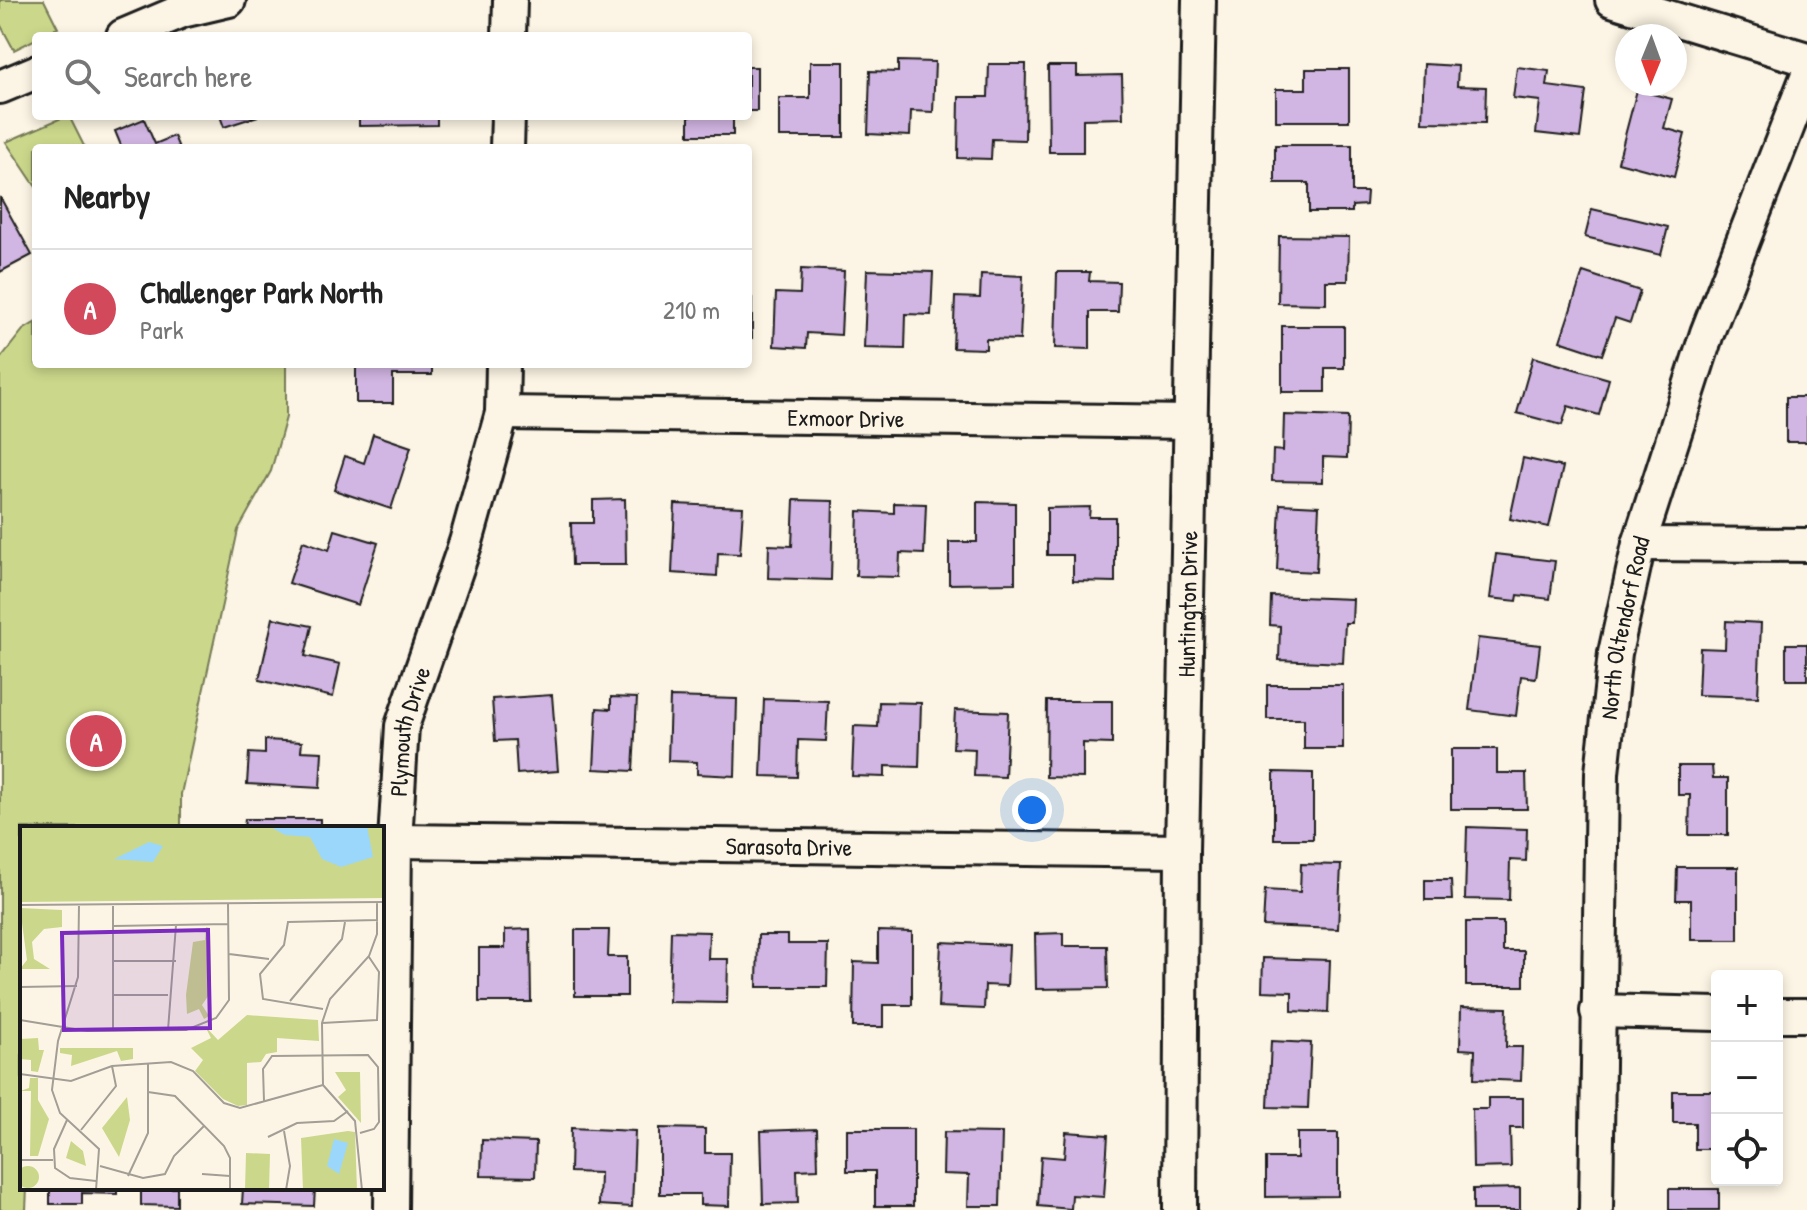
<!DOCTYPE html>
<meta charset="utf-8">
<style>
body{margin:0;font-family:"Patrick Hand",sans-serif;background:#f2f2f2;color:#222}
.controls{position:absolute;right:24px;bottom:24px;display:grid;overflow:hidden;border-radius:8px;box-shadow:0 4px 12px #0003}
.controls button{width:72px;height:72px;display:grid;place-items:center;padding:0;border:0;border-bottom:2px solid #e0e0e0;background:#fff;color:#222;font:40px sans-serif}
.compass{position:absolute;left:1615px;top:24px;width:72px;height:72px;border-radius:50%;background:#fff;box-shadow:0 4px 12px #0003;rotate:181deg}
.you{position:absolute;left:1032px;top:810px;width:28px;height:28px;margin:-20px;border:6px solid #fff;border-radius:50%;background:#1a73e8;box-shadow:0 0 0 12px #1a73e833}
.badge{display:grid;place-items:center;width:52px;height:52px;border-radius:50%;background:#d1495b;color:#fff;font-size:26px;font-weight:700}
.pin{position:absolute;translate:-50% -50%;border:4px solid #fff;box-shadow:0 2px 8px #0006}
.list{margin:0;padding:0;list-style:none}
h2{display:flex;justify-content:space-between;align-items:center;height:104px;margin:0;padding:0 32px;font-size:34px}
h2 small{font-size:26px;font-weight:400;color:#767676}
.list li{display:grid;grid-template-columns:52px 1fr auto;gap:24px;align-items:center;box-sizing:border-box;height:120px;padding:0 32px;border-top:2px solid #e0e0e0}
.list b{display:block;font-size:30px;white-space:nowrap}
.list p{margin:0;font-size:26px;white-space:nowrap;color:#767676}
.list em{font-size:26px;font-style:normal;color:#767676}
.icon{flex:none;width:44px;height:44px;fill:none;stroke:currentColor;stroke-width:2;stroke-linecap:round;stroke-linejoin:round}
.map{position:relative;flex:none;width:1807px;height:1210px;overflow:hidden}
.search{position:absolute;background:#fff;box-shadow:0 4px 12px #0003;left:32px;top:32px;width:720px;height:88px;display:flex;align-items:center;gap:20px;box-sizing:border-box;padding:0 28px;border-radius:8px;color:#767676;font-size:30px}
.panel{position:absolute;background:#fff;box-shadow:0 4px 12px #0003;left:32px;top:144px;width:720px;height:224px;border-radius:8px}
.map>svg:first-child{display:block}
</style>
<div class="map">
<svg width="1807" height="1210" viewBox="0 0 1807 1210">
<rect width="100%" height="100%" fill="#fcf5e5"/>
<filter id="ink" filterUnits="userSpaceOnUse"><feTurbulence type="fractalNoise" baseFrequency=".0125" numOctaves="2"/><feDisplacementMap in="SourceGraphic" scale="16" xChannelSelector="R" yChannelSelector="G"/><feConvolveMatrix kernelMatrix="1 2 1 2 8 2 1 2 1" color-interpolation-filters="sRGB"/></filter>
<g filter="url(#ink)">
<g fill="#cbd88b" stroke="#747a54" stroke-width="2">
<polygon points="0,0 44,0 58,28 36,36 36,39 14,50 0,24"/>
<polygon points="66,116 69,116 85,148 36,148 36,187 6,142"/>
<polygon points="36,322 36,364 286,364 286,417 271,471 238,530 181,794 181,828 22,828 22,1188 27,1188 26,1210 0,1210 0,359 23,330"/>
</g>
<g fill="#d1b5e2" stroke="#1c1c1c" stroke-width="2">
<polygon points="898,61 935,62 933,112 911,111 910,136 868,134 870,71 898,72"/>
<polygon points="810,62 844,62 844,137 779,137 779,98 810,98"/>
<polygon points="989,64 1026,64 1025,140 992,139 991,159 958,158 959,97 988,97"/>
<polygon points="1424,64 1458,66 1457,86 1486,87 1485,123 1422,122"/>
<polygon points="1048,66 1077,66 1077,76 1122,75 1123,118 1083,119 1083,152 1049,152"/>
<rect x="748" y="67" width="9" height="44"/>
<polygon points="1517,67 1549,71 1547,86 1586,91 1580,138 1536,133 1540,101 1513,98"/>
<polygon points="1306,69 1349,69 1349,121 1276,121 1276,89 1306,89"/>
<polygon points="1637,90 1672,99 1664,128 1685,134 1674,177 1618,162"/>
<polygon points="220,116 258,116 224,127"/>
<polygon points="359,116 437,116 437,125 359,126"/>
<rect x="689" y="116" width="44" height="19"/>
<polygon points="144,119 155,144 174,136 179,148 122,148 115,131"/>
<polygon points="1275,145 1352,145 1352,192 1367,192 1366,205 1352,206 1352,212 1309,212 1309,183 1275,183"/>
<polygon points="0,197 32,255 0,272"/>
<polygon points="1592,209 1668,227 1661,255 1585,237"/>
<polygon points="1279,236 1349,237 1348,281 1326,281 1326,304 1278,303"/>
<polygon points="801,269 844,271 841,335 807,333 806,348 774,346 776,293 800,294"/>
<polygon points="867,270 933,272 931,315 906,314 905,349 864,348"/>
<polygon points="1057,272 1090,272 1089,281 1119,282 1118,312 1090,312 1090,349 1055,348"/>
<polygon points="1583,272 1640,291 1630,323 1615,318 1602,355 1560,341"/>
<polygon points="981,274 1023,276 1020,340 986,339 986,349 953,348 955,297 980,298"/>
<rect x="748" y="298" width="4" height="40"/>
<polygon points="1282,326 1344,326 1344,368 1325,368 1325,392 1282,392"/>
<polygon points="1533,357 1609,379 1599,415 1568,406 1562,425 1517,413"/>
<polygon points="356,364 432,364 432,375 393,375 393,403 356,403"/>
<rect x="1786" y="397" width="21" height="45"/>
<polygon points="1284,415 1348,417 1347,458 1323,457 1323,482 1272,481 1273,450 1283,451"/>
<polygon points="373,434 411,447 391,509 334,490 345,456 364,463"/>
<polygon points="1523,458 1563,467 1549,527 1510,519"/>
<polygon points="625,499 626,565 572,565 571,523 593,523 593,500"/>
<polygon points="794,500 833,501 831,580 768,578 769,545 792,546"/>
<polygon points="977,502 1015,503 1015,583 949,584 949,542 977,542"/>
<polygon points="894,503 926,504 924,554 900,553 899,577 856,576 858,511 894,513"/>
<polygon points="675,504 743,507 740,554 718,553 717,576 672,573"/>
<polygon points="1280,504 1319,506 1316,572 1277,570"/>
<polygon points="1090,507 1089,517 1115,517 1115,582 1073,581 1073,555 1047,555 1047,508"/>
<polygon points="335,530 378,543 358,605 289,583 303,541 329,550"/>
<polygon points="1496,554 1555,561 1550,599 1518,595 1517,601 1490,598"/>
<polygon points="1271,596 1353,599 1352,623 1345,623 1343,663 1279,660 1280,626 1270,625"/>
<polygon points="273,618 312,626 305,656 340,664 333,697 259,680"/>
<polygon points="1726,621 1761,623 1758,697 1698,695 1700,648 1725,649"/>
<polygon points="1478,638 1540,645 1536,678 1521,676 1516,716 1469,710"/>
<rect x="1786" y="644" width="21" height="36"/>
<polygon points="1267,685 1343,685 1343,749 1304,749 1304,719 1267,719"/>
<polygon points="552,695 558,771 517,774 515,740 495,741 492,699"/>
<polygon points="611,697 637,698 633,771 594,769 597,708 611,709"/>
<polygon points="670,697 737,699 735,776 697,774 697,762 668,761"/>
<polygon points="764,699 828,701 826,741 798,740 797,777 761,776"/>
<polygon points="1047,701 1112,701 1112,744 1083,743 1083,778 1046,777"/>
<polygon points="879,702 921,703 919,767 885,766 885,777 852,776 854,726 878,727"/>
<polygon points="955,710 1008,712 1005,777 974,776 975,749 953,748"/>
<polygon points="265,740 302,742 301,751 322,752 320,788 247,784 249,753 265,754"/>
<polygon points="1451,749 1497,749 1497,773 1526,773 1527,809 1451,809"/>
<polygon points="1678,766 1712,766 1713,778 1728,778 1728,835 1689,835 1690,795 1678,795"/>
<polygon points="1274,772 1313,773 1313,839 1274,839"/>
<polygon points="245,819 320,819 320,828 244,828"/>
<polygon points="1467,827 1527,829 1526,861 1510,860 1509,900 1465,899"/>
<polygon points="1301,864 1341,865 1338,929 1263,926 1265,890 1300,892"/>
<polygon points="1677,867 1738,867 1738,940 1691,940 1691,900 1676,900"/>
<polygon points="1425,880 1451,880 1452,900 1425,900"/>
<polygon points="1466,922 1503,922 1503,951 1524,951 1524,986 1466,986"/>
<polygon points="530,929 531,1002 479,1002 479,948 505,948 505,930"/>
<polygon points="575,930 609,930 608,957 627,957 627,996 575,996"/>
<polygon points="671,931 709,932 708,959 728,959 727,1003 669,1002"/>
<polygon points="878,931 912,932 912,1005 883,1005 883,1027 853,1027 854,962 878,963"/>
<polygon points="1063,933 1063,946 1107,946 1108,988 1036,989 1035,934"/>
<polygon points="758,935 788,935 788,944 828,944 827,987 757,987"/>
<polygon points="941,942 1009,945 1007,986 985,985 984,1009 938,1007"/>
<polygon points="1263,958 1330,960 1328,1013 1292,1011 1292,992 1262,991"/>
<polygon points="1461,1007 1507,1008 1506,1047 1522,1047 1521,1081 1474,1079 1475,1050 1460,1049"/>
<polygon points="1271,1041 1311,1043 1308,1108 1268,1107"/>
<polygon points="1673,1091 1717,1091 1717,1149 1695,1149 1695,1123 1673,1123"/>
<polygon points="1488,1098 1523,1098 1523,1128 1510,1128 1511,1167 1473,1168 1472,1109 1488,1109"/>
<polygon points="571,1128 635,1131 632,1207 599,1205 600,1173 570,1172"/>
<polygon points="660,1128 705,1129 705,1153 730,1153 729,1206 700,1205 700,1194 660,1194"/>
<polygon points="817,1129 818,1169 797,1170 798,1203 763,1204 761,1131"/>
<polygon points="847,1129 913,1129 913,1206 875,1206 875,1171 847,1171"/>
<polygon points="944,1132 1002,1133 1000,1206 968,1206 969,1175 943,1174"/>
<polygon points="1066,1132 1108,1135 1104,1197 1072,1195 1071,1209 1038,1206 1041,1156 1064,1158"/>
<polygon points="1297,1133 1338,1133 1338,1196 1266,1197 1266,1158 1297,1158"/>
<polygon points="482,1140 536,1142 535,1177 481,1176"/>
<polygon points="50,1188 117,1188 117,1194 82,1193 82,1204 50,1204"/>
<polygon points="141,1188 177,1188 177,1206 141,1205"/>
<polygon points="243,1188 315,1188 314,1206 242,1204"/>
<polygon points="1520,1188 1520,1210 1473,1210 1473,1189"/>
<rect x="1669" y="1189" width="50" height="21"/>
</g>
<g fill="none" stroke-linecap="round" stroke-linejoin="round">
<g stroke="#1c1c1c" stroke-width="38">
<g id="street">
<polyline points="1612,0 1807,59"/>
<polyline points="123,36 182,11 229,0"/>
<polyline points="509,36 510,0"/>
<polyline points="0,87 36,72"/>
<polyline points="507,148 508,116"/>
<path id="s1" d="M502,413L1191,422"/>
<polyline points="1639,544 1807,545"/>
<path id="s2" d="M395,841L1182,851"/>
<polyline points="1597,1011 1717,1014"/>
<polyline points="1777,1015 1807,1015"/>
<path id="s3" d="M391,1210L395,841L402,726L466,542L502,413L503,364"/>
<path id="s4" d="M1180,1210L1182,851L1199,0"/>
<path id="s5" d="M1596,1210L1602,773L1615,653L1639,544L1707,333L1807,77"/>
</g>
</g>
<use href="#street" stroke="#fcf5e5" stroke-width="32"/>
</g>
</g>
<g text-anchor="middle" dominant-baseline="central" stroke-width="7" stroke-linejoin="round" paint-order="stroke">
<g font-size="24" fill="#1c1c1c" stroke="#fcf5e5">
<text stroke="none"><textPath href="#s1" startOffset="344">Exmoor Drive</textPath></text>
<text stroke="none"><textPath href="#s4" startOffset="606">Huntington Drive</textPath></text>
<text stroke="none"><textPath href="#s5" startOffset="584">North Oltendorf Road</textPath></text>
<text stroke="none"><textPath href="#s3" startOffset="480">Plymouth Drive</textPath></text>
<text stroke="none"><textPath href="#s2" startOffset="394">Sarasota Drive</textPath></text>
</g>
</g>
<g transform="translate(20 826)">
<rect width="364" height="364" fill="#fcf5e5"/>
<path d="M0,0H364V72L0,76ZM0,82L42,84V101L24,103L12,116L14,133L30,143H0L7,134ZM186,101L190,102L191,166L182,179L189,190L184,193L179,183L167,188L166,169L173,116L185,114ZM227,189L298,194L299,215L257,212V226L246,228L241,236L227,237V279L218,280L203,273L175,245L183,234L171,222L191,212L185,200L198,214ZM18,212L19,224H24L18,246L11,245V234L0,233V213ZM40,222H113V233L101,235L97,225L51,240L52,229L40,227ZM315,246H340L341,297L318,271L326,264ZM10,252H18V274L29,293L18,330H10L11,265H0L9,262ZM107,271L110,294L99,331L82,302ZM328,305L335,306L337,364H283L281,312ZM51,315L63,325L66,340L46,332ZM226,327L250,328L249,364H225ZM-3 351a11 11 0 1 1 22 0a11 11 0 1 1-22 0Z" fill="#cbd88b"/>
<path d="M249,0H347L353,31L321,41L302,33L290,11L265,9ZM129,16L143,20L133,36L94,33ZM314,313L328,317L319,348L307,340Z" fill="#9ad7fb"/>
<path fill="none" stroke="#a29e95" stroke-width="2" d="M59,78L58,151L38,215L32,264L40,287L79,323L76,364M93,78V205M0,79L364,76M93,100L208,98M209,128L249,133M93,135H156M0,161L57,160M93,169H148M270,175L322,113L325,96M303,183L243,173L240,148L264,119L268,96L358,94M0,194L67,205L166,204L196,192L209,174L208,78M302,197L357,194L359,146L349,131M148,204L156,99M0,248L51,255L92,240L151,236L173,245L204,277L220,282L303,259M128,266L155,270L204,320L210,332V364M244,275L243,243L252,230L348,229L358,241L359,296L354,303L340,307M47,294L34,323L35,342L50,352L76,355M61,304L96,260L92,240M264,305L270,340L266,364M248,311L277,297L314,295L328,285M0,334H33M80,340L123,352L145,348L154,330L184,300M182,348L210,350M108,350L128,307V237M342,364L335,295L303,259L302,197L310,173L349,130L357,108V76"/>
<path fill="#7b2cbf" fill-opacity="0.15" stroke="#7b2cbf" stroke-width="4" d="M188,104L190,202L44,204L42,107Z"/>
<rect width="364" height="364" fill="none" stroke="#1c1c1c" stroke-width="4"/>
</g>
</svg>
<div class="controls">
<button>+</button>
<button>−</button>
<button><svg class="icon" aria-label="locate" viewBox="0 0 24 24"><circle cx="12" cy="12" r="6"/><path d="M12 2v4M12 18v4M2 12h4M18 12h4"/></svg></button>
</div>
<svg class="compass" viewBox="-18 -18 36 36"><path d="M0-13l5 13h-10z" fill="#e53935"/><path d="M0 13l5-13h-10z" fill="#767676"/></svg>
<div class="you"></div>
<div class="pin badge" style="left:96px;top:741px">A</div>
<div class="search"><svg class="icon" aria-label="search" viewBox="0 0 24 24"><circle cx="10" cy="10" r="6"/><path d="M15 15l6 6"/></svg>Search here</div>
<section class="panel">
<h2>Nearby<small></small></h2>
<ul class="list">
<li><span class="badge">A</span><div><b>Challenger Park North</b><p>Park</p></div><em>210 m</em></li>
</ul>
</section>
</div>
